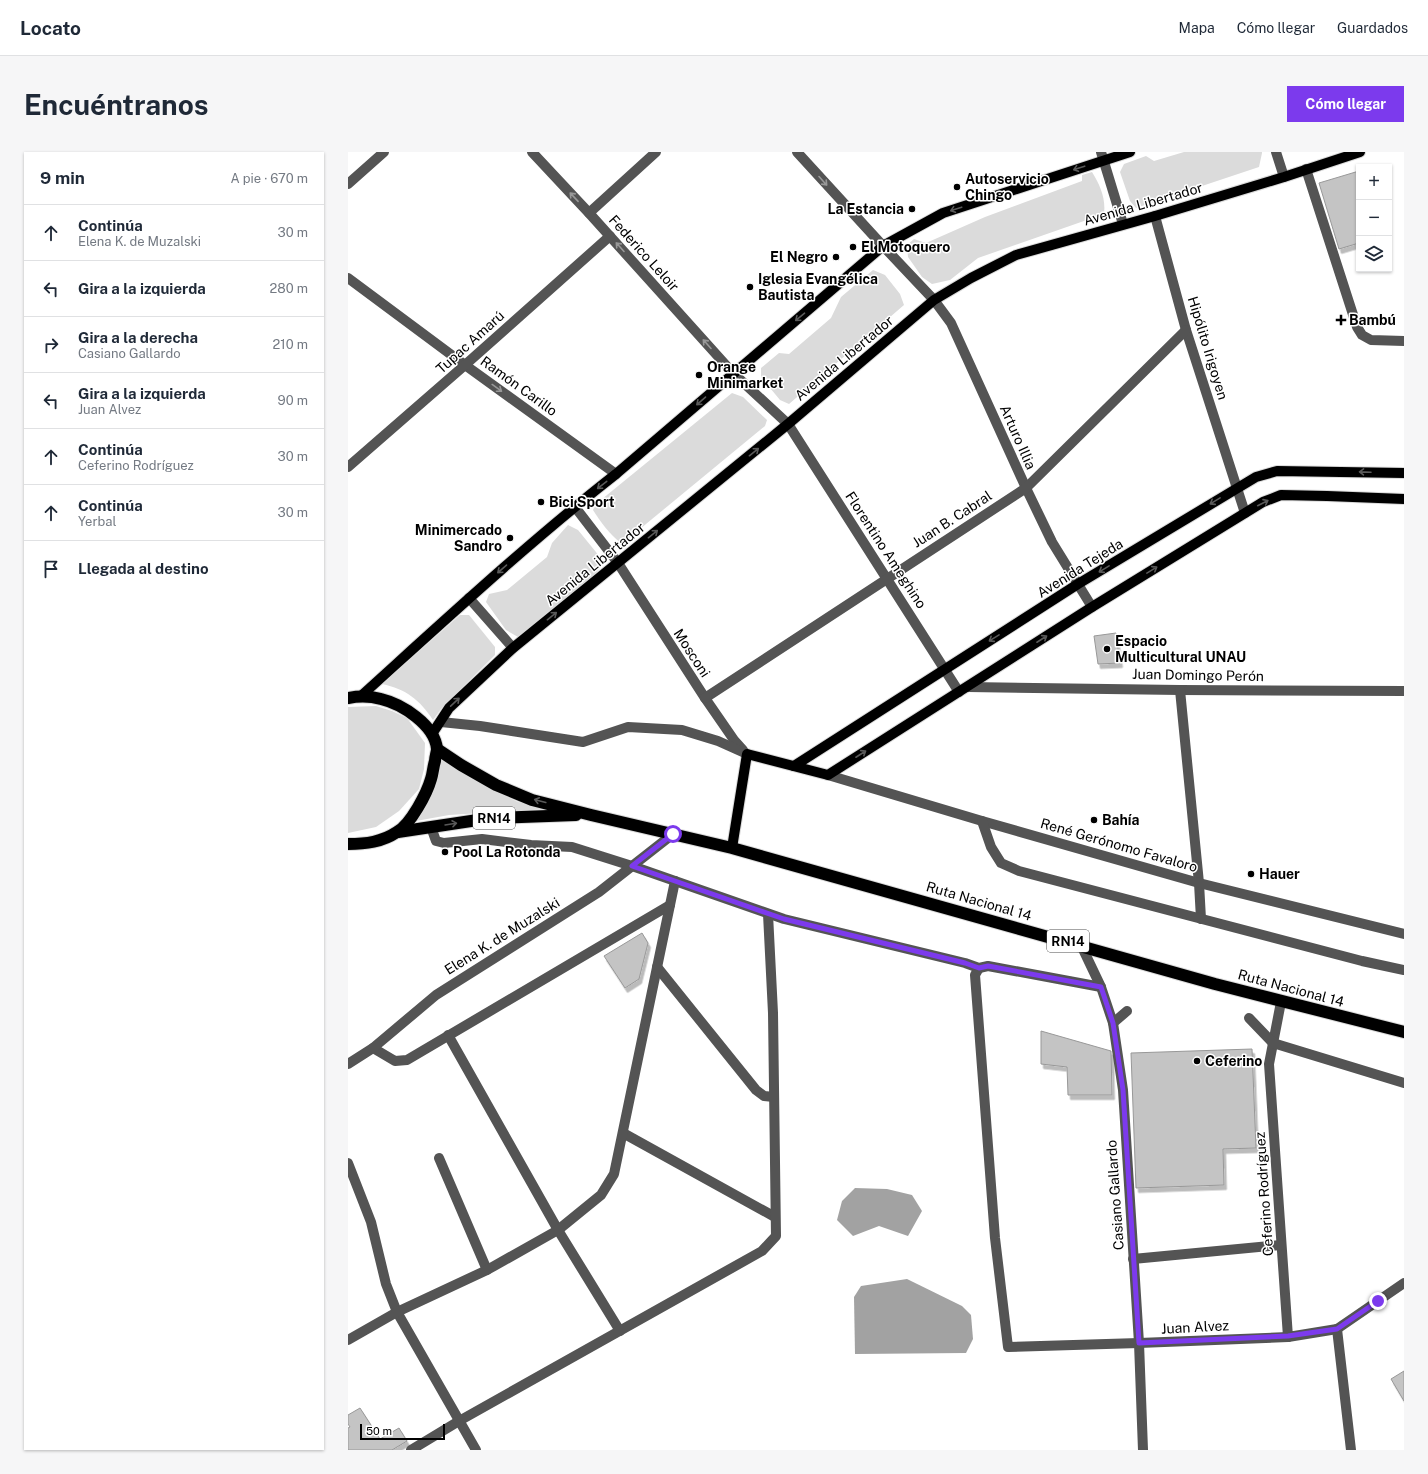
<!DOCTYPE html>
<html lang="es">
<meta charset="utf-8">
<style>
body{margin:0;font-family:"Public Sans",sans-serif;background:#f6f6f7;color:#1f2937}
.controls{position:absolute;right:12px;top:12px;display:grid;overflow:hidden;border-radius:0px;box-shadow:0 1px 3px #0004}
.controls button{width:36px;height:36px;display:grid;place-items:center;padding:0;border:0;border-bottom:1px solid #e0e1e3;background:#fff;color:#1f2937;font:20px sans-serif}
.scale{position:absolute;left:12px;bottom:10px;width:85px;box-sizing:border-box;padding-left:4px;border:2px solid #000;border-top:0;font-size:11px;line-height:14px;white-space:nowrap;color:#000;-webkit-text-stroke:3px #fff;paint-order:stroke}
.stop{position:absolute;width:12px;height:12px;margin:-9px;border:3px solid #7c3aed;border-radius:50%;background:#fff}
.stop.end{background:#7c3aed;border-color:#fff;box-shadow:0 1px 4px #0008}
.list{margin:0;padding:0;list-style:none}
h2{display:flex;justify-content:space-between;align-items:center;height:52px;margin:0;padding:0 16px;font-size:17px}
h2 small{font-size:13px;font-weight:400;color:#747a83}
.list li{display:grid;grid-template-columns:26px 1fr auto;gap:12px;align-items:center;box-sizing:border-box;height:56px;padding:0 16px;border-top:1px solid #e0e1e3}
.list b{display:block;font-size:15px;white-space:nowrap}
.list p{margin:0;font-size:13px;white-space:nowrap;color:#747a83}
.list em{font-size:13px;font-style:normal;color:#747a83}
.icon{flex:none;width:22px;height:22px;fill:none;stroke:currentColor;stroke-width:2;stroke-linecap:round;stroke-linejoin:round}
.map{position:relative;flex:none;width:1056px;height:1298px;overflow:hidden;border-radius:0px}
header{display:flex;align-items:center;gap:24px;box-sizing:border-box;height:56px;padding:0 20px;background:#fff;border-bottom:1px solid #e0e1e3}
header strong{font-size:19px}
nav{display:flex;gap:22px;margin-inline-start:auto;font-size:14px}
.intro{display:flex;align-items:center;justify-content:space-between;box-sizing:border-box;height:96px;padding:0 24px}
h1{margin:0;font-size:28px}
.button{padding:10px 18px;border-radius:0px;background:#7c3aed;color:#fff;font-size:14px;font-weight:700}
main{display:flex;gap:24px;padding:0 24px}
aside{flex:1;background:#fff;border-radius:0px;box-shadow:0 1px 3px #0004}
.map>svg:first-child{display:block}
</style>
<header>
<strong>Locato</strong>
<nav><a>Mapa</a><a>Cómo llegar</a><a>Guardados</a></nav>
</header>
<div class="intro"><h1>Encuéntranos</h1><a class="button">Cómo llegar</a></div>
<main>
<aside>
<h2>9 min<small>A pie · 670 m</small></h2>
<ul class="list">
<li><svg class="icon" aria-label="ahead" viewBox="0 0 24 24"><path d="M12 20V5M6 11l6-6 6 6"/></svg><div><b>Continúa</b><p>Elena K. de Muzalski</p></div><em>30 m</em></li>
<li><svg class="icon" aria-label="left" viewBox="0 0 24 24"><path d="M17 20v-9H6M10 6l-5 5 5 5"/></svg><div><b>Gira a la izquierda</b></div><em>280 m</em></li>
<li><svg class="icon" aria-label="right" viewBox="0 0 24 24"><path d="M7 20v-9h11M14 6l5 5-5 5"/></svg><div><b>Gira a la derecha</b><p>Casiano Gallardo</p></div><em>210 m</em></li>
<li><svg class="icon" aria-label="left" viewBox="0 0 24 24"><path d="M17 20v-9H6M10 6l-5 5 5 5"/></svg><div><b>Gira a la izquierda</b><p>Juan Alvez</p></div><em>90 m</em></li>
<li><svg class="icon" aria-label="ahead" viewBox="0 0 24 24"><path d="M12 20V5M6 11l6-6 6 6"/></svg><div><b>Continúa</b><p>Ceferino Rodríguez</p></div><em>30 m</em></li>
<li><svg class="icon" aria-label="ahead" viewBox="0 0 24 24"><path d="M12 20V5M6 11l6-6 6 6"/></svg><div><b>Continúa</b><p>Yerbal</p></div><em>30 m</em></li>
<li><svg class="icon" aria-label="arrive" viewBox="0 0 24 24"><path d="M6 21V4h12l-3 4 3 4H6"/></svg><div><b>Llegada al destino</b></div></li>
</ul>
</aside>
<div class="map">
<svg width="1056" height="1298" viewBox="0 0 1056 1298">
<defs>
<filter id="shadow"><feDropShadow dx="2.5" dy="4.5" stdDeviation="0" flood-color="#0004"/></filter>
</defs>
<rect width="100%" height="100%" fill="#fff"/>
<g fill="#dbdbdb">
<polygon points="836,0 914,0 914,1 911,15 788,56 782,49 772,20 776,12 798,4 806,9"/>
<path d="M744,20C752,33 758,46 756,62L630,106L602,128L584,132L574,125L560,105L559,93L566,87L578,91L637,65L734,29V23Z"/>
<polygon points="525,118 537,123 552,142 556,153 441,252 432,248 413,225 413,216 431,201 441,202 483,166 493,145"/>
<path d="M384,241L395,245L419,268L417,274L281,386L273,391C262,383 252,369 245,358L248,352Z"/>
<polygon points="220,373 230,378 252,405 253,415 247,422 170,485 158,478 138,450 141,442 159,438 199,405 204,391"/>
<path d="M112,463H121L147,495V503L93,557L85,568C72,548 58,537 34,532Z"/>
<polygon points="28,554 44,559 59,566 77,591 76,617 71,637 51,659 28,675 0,681 0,555"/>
<path d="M92,607L134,632L170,650L200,657L101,663L68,669C83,647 88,633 92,607Z"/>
</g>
<g fill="#a2a2a2">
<polygon points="507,1036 539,1037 564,1043 574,1059 560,1084 531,1074 505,1084 489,1068 494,1049"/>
<polygon points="559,1127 614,1154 623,1163 625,1187 618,1201 507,1202 506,1145 513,1134"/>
</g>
<g fill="#c4c4c4" stroke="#989898" filter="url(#shadow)">
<polygon points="1011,19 1011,91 991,97 971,31"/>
<polygon points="768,481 772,511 750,512 746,484"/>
<polygon points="294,781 300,791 291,827 277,836 256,804"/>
<polygon points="693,879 763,899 764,943 720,943 719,915 693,912"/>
<polygon points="904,897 908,996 875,997 876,1033 788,1036 783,901"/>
<polygon points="1056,1219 1056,1249 1043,1227"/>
<polygon points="12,1256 32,1287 51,1276 59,1289 44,1298 0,1298 0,1276 2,1275 0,1272 0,1263"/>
</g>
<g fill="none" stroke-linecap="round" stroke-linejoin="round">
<g stroke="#dbdbdb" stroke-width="12">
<g id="major">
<path d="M13,544C97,468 180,391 268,322L535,94L595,61L782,0"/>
<polyline points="84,582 101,556 165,496 440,272 586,148 623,126 668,103 807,64 936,25 1012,0"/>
<polyline points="446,614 730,432 908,325 929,319 1056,321"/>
<polyline points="384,696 399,602 480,623 744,455 915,350 933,343 979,344 1056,347"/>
</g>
</g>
<g stroke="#dbdbdb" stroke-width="14">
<g id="highway">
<path d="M0,546C11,544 22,544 33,547C54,552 87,573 89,597C89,600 87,605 87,609C85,615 85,621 83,627C79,641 63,672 49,680C34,690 18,692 0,692"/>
<polyline points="89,597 113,613 148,633 184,648 243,663 384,696 867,832 1056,880"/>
<polyline points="50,680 143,666 228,663"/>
</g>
</g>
<g stroke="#545454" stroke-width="10">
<polyline points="184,0 241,61 385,221 440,272 611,540"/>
<polyline points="449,0 535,94 586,148 603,171 678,336 704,390 744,455"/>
<polyline points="753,0 775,72"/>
<polyline points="928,0 936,25"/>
<polyline points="958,17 1009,175 1014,183 1023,188 1056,189"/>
<polyline points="0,32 36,0"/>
<polyline points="241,61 308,0"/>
<polyline points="807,64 838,178 897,361"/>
<polyline points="0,126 117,213 268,322"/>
<polyline points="0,315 117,213 262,84"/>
<polyline points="227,355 270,411 357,546 386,588 395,598"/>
<polyline points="121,446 165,496"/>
<polyline points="620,535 832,538 1056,539"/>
<polyline points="832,538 851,731 853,767"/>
<polyline points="357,546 678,336 838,178"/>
<polyline points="93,570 132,574 235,590 280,575 334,578 370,589 399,602"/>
<polyline points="480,623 634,669 851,731 1056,782"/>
<polyline points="634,669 643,695 653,711 671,719 1014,809 1056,818"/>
<polyline points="83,675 88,689 96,691 134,687 183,693 224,695 284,714 436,767 617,811 631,816 640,814 753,835"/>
<polyline points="733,793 753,835 765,871 775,938 791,1191 795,1298"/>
<polyline points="309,815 408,938 416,944 426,945"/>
<polyline points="631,816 627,823 647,1086 660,1195 791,1191 940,1185"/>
<polyline points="933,850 921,912 940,1185 989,1177 1056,1131"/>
<polyline points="901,866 925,891 1056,931"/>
<polyline points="765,871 779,859"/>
<polyline points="100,883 210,1078 272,1179"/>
<polyline points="25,896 47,909 59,908 322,753"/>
<polyline points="0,912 25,896 88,843 251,740 325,682"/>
<polyline points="275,981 427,1065"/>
<polyline points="91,1006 139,1118"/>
<polyline points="0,1011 23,1070 38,1132 49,1160 128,1298"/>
<polyline points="785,1107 933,1093"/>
<polyline points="989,1177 1003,1298"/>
<polyline points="0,1188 49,1160 139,1118 210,1078 253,1043 266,1022 327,729"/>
<polyline points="63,1298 111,1269 414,1099 428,1084 425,861 420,762"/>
</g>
<use href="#major" stroke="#000" stroke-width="10"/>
<use href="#highway" stroke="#000" stroke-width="12"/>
</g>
<defs><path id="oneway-shaft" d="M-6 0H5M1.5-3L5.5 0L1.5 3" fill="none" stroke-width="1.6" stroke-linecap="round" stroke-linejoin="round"/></defs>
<g stroke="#595959">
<use href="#oneway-shaft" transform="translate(731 16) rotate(162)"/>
<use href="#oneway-shaft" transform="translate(608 57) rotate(162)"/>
<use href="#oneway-shaft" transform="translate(452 165) rotate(140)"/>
<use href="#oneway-shaft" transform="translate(353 249) rotate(139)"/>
<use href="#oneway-shaft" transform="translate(406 300) rotate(-39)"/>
<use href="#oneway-shaft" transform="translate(1017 320) rotate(-178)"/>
<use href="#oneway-shaft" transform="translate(254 333) rotate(142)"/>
<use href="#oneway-shaft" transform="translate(867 349) rotate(149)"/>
<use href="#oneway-shaft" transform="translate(915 351) rotate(-27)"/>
<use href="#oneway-shaft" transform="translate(305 382) rotate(-39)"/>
<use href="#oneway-shaft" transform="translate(154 417) rotate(139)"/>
<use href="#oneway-shaft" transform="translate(756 417) rotate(149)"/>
<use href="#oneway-shaft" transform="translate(804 418) rotate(-31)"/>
<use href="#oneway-shaft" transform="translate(204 464) rotate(-39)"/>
<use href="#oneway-shaft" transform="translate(646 486) rotate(148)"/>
<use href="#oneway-shaft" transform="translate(694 487) rotate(-33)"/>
<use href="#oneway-shaft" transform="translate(107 550) rotate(-43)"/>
<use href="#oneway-shaft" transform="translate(513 602) rotate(-33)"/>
<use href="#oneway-shaft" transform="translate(192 649) rotate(-165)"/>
<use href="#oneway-shaft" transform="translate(103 672) rotate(-9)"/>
</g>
<g stroke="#989898">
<use href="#oneway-shaft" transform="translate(475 29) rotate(48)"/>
<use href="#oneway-shaft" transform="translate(226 45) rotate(-133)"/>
<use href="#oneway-shaft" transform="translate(272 95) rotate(-132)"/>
<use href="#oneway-shaft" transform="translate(359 192) rotate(-132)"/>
<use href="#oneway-shaft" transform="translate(149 236) rotate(36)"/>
</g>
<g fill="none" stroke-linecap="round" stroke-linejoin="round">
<polyline stroke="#7c3aed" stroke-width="5" points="325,682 284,714 436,767 617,811 631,816 640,814 753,835 765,871 775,938 791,1191 940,1184 989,1177 1030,1149"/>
</g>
<g fill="#000" stroke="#fff" stroke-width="1.5">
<circle cx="609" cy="35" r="4"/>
<circle cx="564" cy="57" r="4"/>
<circle cx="505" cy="95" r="4"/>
<circle cx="488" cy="105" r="4"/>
<circle cx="402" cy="135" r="4"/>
<path d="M991 162h4v4h4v4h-4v4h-4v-4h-4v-4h4z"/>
<circle cx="351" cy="223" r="4"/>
<circle cx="193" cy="350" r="4"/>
<circle cx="162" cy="386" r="4"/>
<circle cx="759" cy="497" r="4"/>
<circle cx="746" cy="668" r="4"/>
<circle cx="97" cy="700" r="4"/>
<circle cx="903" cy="722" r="4"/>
<circle cx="849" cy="909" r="4"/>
</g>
<g text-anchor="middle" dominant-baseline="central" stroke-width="3" stroke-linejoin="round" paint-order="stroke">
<g fill="#fff" stroke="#4c4c4c" stroke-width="1">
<rect x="125" y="655" width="42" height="22" rx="3"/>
<rect x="699" y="778" width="42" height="22" rx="3"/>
</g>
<g font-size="13" font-weight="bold" fill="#000">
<text x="146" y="666">RN14</text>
<text x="720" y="789">RN14</text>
</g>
<g font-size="14" font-weight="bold" fill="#000" stroke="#fff" text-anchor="start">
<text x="617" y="27">Autoservicio<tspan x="617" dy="16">Chingo</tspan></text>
<text x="556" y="57" text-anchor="end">La Estancia</text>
<text x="513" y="95">El Motoquero</text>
<text x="480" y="105" text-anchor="end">El Negro</text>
<text x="410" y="127">Iglesia Evangélica<tspan x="410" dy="16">Bautista</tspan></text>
<text x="1001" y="168">Bambú</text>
<text x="359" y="215">Orange<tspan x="359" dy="16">Minimarket</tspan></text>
<text x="201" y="350">Bici Sport</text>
<text x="154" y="378" text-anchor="end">Minimercado<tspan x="154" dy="16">Sandro</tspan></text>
<text x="767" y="489">Espacio<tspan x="767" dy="16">Multicultural UNAU</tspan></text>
<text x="754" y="668">Bahía</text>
<text x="105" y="700">Pool La Rotonda</text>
<text x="911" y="722">Hauer</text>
<text x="857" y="909">Ceferino</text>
</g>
<g font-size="14" fill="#000" stroke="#fff">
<text transform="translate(795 52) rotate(-16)">Avenida Libertador</text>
<text transform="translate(296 101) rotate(48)">Federico Leloir</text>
<text transform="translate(122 190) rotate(-42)">Tupac Amarú</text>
<text transform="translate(860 196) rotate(73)">Hipólito Irigoyen</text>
<text transform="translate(496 206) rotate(-40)">Avenida Libertador</text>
<text transform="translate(171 234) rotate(36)">Ramón Carillo</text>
<text transform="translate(670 285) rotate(66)">Arturo Illia</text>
<text transform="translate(604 367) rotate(-33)">Juan B. Cabral</text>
<text transform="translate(538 398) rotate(57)">Florentino Ameghino</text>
<text transform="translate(247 412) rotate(-39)">Avenida Libertador</text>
<text transform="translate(732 416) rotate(-32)">Avenida Tejeda</text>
<text transform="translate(344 501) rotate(57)">Mosconi</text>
<text transform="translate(850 523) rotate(1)">Juan Domingo Perón</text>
<text transform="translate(771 693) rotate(16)">René Gerónomo Favaloro</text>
<text transform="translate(631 749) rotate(16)">Ruta Nacional 14</text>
<text transform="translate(154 784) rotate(-32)">Elena K. de Muzalski</text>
<text transform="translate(943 836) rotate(15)">Ruta Nacional 14</text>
<text transform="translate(916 1042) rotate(-94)">Ceferino Rodríguez</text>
<text transform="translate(767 1043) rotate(-94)">Casiano Gallardo</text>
<text transform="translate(847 1175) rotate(-3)">Juan Alvez</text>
</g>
</g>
</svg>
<div class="controls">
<button>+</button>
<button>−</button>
<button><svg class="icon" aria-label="layers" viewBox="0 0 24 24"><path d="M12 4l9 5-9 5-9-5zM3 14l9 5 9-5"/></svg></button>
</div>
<div class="scale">50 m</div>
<div class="stop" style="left:325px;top:682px"></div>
<div class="stop end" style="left:1030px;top:1149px"></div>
</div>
</main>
